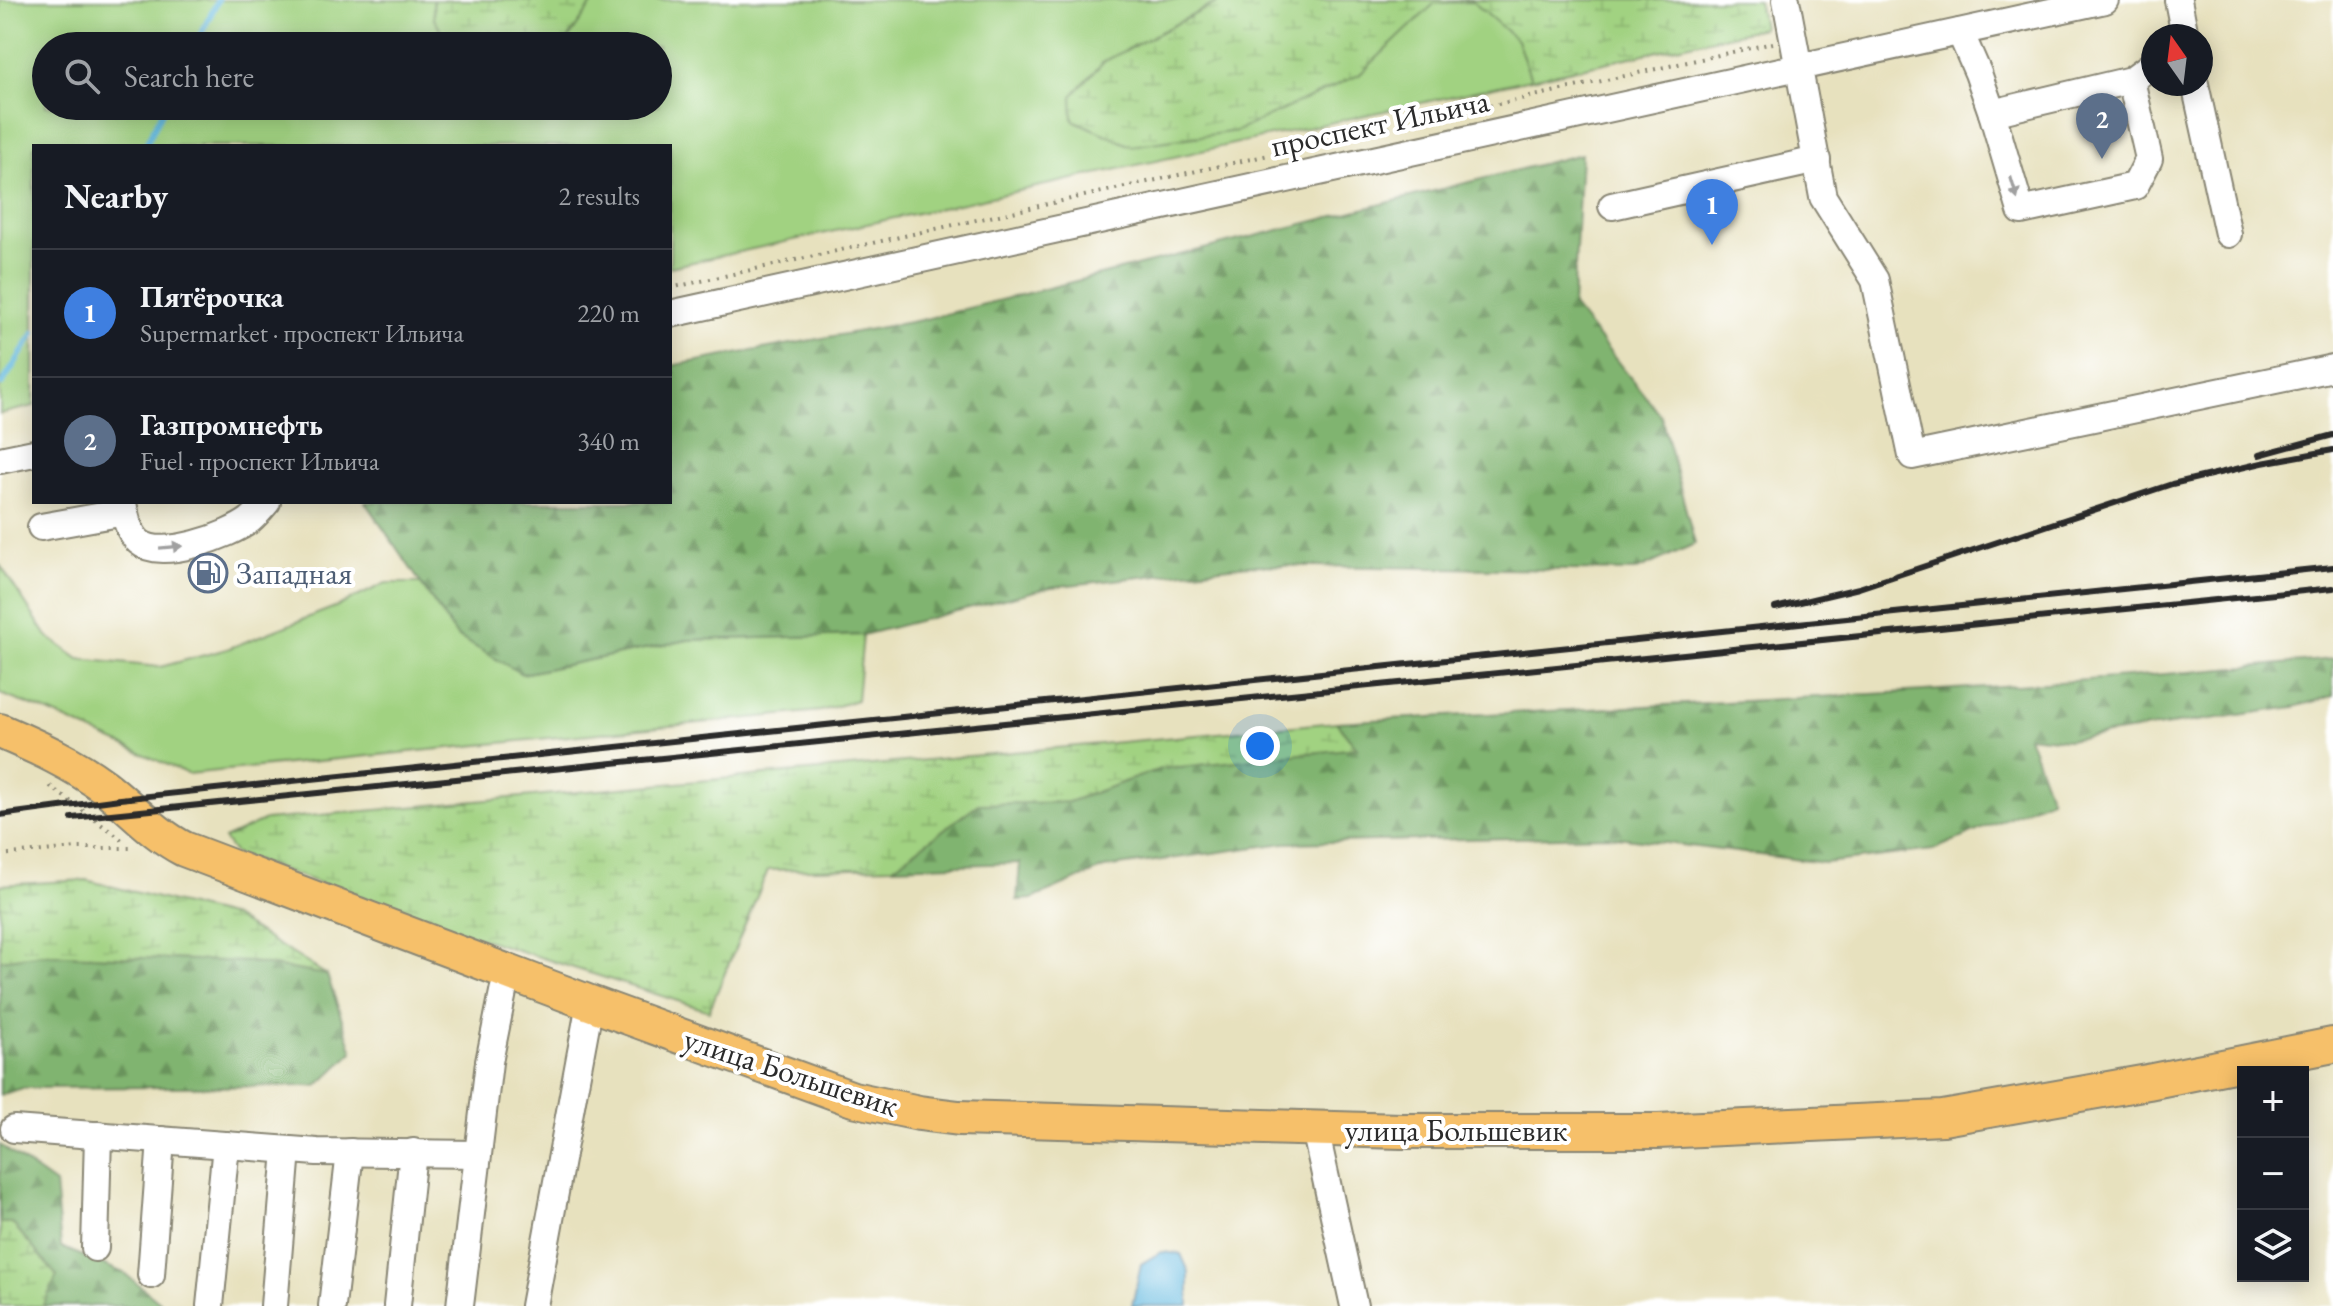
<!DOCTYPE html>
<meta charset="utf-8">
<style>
body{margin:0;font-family:"EB Garamond",serif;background:#242831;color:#f1f3f6}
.controls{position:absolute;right:24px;bottom:24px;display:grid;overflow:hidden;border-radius:0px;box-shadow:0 4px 20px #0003}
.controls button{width:72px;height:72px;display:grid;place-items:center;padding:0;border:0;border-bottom:2px solid #363941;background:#171b24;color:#f1f3f6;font:40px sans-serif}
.compass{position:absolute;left:2141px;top:24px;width:72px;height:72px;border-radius:50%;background:#171b24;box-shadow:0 4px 20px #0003;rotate:346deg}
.you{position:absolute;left:1260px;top:746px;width:28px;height:28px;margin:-20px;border:6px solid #fff;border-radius:50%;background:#1a73e8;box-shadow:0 0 0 12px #1a73e833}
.badge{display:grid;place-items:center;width:52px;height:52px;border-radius:50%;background:#d93025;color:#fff;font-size:26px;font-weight:700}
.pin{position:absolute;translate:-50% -66px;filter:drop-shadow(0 2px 4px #0008)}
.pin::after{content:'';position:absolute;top:42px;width:28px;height:24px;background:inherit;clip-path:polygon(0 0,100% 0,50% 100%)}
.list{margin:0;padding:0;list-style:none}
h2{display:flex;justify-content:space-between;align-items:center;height:104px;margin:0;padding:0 32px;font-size:34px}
h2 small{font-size:26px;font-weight:400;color:#9ea1a6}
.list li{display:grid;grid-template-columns:52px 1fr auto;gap:24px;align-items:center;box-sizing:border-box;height:128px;padding:0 32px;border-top:2px solid #363941}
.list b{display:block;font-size:30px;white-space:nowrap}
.list p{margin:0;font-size:26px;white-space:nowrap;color:#9ea1a6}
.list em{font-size:26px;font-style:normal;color:#9ea1a6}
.icon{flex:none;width:44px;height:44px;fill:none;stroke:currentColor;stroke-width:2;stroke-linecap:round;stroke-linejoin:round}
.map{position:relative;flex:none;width:2333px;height:1306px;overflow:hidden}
.search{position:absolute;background:#171b24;box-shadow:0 4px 20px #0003;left:32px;top:32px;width:640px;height:88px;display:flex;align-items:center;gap:20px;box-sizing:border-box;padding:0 28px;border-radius:44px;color:#9ea1a6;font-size:30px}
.panel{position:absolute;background:#171b24;box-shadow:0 4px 20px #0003;left:32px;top:144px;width:640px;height:360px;border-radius:0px}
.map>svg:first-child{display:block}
</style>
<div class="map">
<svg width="2333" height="1306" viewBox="0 0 2333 1306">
<defs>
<pattern id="forest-firs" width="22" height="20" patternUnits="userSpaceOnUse" patternTransform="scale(2)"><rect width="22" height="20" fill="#80b46f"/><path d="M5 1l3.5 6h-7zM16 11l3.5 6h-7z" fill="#69935b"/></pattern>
<pattern id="wetland-marsh" width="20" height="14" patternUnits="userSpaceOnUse" patternTransform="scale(2)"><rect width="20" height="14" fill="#a1d281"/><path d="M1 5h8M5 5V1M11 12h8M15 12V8" fill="none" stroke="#8bb470"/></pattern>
</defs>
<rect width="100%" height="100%" fill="#fff"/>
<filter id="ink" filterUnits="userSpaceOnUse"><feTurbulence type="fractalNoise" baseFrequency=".0125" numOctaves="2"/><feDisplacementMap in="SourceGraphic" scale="16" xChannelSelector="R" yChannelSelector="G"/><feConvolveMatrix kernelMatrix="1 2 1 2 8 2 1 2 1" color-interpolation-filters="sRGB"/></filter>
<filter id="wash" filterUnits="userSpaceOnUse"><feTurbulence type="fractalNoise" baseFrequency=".006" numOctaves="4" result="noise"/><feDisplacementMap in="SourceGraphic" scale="32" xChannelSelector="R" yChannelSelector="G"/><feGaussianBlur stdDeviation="1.8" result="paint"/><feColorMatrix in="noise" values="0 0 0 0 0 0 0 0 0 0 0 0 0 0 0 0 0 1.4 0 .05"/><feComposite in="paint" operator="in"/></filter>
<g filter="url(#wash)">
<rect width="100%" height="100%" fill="#e7e1be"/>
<g fill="#a1d281" stroke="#667e56" stroke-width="2">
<polygon points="0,0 433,0 434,19 452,46 46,46 46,106 658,106 658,46 563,46 595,0 1222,0 1103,62 1359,75 1434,3 1473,1 1517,40 1531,79 670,267 670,146 34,146 34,406 0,414"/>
<polygon points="0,565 47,636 79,659 160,667 227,649 340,605 386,583 420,583 457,636 522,674 688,640 863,635 857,700 821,711 188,774 46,711 0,694"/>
</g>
<g fill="url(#forest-firs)" stroke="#56704d" stroke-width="2">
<polygon points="1581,154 1573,306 1661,416 1695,544 1635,571 1248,565 1051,587 863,635 688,640 522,674 457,636 365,502 670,502 670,366 921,320"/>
<path d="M2333,659V696L2294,707L2067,740L2028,736L2051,799L1933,850L1825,863L1609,836L1285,843L1104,868L1032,899L1017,900L1020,863L893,867L978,804L1068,802L1160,769L1357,748L1336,722C1668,704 2002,692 2333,659Z"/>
<polygon points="41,954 250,962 327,975 353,1052 317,1086 23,1088 0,1095 0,960"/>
<polygon points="0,1145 55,1184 61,1247 124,1273 165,1306 43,1306 56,1276 12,1223 0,1223"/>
</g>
<g fill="url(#wetland-marsh)" stroke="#667e56" stroke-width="2">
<polygon points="433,0 595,0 563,46 452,46 434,19"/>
<polygon points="1222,0 1758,0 1763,28 1531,79 1517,40 1473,2 1435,3 1359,75 1237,131 1131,146 1073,120 1072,96 1103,62"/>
<path d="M1336,722L1357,748L1160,769L1068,802L978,804L893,867L768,870L709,1011L489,941L235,854L224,839L265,820C622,787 979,758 1336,722Z"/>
<polygon points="86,880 233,917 327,975 250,962 41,954 0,960 0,885"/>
<polygon points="0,1223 12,1223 57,1276 43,1306 0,1306"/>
</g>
<polygon fill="#63b9df" stroke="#477285" stroke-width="2" points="1161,1252 1181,1254 1189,1272 1189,1306 1132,1306 1141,1264"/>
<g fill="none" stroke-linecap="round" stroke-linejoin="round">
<g stroke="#63b9df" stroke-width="6">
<polyline points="195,46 218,0"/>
<polyline points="145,146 165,106"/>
<polyline points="2,384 34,333"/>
</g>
</g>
</g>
<g filter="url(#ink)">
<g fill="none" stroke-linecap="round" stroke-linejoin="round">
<g stroke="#898674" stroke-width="30">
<g id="minor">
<polyline points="1786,0 1823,197 1875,280 1912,456 2333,368"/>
<polyline points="2178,0 2185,36"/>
<polyline points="1960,32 1978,73 1992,113 2131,80 2153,64"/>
<polyline points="2195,84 2228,234"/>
<polyline points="1992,113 2021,211 2135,186 2149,159 2131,80"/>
<polyline points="1612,206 1817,160"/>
<polyline points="670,314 2105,0"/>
<polyline points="0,460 34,453"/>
<path d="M123,502C125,516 128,532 139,542C161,561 229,536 250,520C256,515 262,508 267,502"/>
<polyline points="41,527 125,512"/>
<polyline points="14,1129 317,1152 478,1154"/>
<polyline points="1315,1129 1354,1306"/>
<polyline points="95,1248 98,1135"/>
<polyline points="151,1275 161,1140"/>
<polyline points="210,1306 226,1145"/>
<polyline points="274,1306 287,1150"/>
<polyline points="332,1306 350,1152"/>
<polyline points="397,1306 413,1152"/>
<polyline points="460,1306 489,1062 507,972"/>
<polyline points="534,1306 590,1003"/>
</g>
</g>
<g stroke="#898674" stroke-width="38">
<path id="major" d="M0,731C37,747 73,763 105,787C132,808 153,833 184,849L590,1003L853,1099L919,1113L959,1118L1401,1131H1658L1943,1118L2148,1082L2333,1045"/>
</g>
<g stroke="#898674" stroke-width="4" stroke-dasharray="2 6" stroke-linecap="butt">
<polyline points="670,288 1773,43"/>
<polyline points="50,786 126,843"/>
<polyline points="0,855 76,848 131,848"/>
</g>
<use href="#minor" stroke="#fff" stroke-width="26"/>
<use href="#major" stroke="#f6c06b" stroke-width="34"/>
<g stroke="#2b2b2b" stroke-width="6">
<polyline points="2259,455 2333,435"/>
<polyline points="1775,608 1859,588 2172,484 2262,463 2333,450"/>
<polyline points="0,815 120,799 2333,567"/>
<polyline points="72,818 2333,588"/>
</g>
</g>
<defs><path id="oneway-solid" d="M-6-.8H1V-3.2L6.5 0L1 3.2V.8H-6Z" transform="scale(2)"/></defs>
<g fill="#a0a0a0">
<use href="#oneway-solid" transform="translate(2014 188) rotate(73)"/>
<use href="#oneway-solid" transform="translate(171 547) rotate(-5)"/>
</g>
</g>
<defs>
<g id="fuel-ring" transform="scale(2)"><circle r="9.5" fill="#fff" stroke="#5c6f8a" stroke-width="1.5"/><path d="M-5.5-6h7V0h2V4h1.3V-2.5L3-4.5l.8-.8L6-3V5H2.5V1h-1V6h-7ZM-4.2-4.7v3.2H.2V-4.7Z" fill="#5c6f8a"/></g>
</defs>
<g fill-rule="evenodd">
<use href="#fuel-ring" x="208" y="573"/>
</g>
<g text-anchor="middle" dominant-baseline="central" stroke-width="8" stroke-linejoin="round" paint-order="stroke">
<g font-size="32" fill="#2b2b2b" stroke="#fff">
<text transform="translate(1380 123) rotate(-12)">проспект Ильича</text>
<text transform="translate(791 1072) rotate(18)">улица Большевик</text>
<text x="1456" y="1130">улица Большевик</text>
</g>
<g font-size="32" fill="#4e5e75" stroke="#fff" text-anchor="start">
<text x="236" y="573">Западная</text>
</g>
</g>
</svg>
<div class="controls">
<button>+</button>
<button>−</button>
<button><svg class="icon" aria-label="layers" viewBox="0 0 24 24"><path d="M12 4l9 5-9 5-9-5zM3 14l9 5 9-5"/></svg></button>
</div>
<svg class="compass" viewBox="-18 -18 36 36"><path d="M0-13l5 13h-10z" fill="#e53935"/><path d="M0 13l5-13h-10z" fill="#9ea1a6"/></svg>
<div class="you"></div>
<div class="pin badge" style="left:1712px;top:245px;background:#3f7fe0">1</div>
<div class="pin badge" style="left:2102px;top:159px;background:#5c6f8a">2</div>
<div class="search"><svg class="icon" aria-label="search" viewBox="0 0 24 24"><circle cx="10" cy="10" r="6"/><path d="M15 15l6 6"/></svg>Search here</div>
<section class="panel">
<h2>Nearby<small>2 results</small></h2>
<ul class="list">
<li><span class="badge" style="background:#3f7fe0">1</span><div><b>Пятёрочка</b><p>Supermarket · проспект Ильича</p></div><em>220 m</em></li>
<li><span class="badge" style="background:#5c6f8a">2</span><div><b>Газпромнефть</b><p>Fuel · проспект Ильича</p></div><em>340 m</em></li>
</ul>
</section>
</div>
